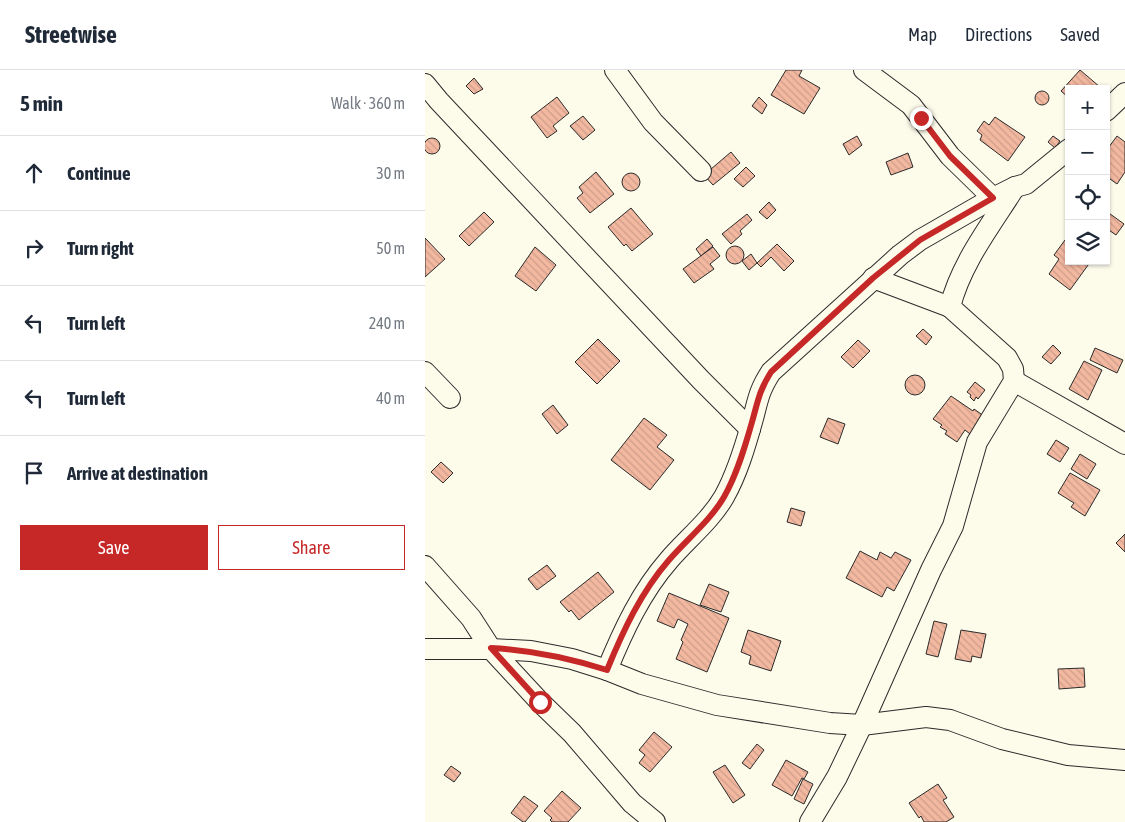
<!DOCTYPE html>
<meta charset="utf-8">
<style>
body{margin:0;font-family:"Asap Condensed",sans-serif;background:#f2f2f3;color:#1f2937}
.controls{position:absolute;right:15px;top:15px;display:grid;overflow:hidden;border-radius:0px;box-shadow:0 1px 4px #0004}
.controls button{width:45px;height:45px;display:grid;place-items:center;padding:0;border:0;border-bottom:1px solid #e0e1e3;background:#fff;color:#1f2937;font:25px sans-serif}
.stop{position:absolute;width:15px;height:15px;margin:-11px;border:4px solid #c62828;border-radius:50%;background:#fff}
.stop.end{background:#c62828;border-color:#fff;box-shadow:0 1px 5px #0008}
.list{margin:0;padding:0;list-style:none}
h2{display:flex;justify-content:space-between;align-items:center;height:65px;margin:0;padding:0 20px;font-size:21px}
h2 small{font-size:16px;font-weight:400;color:#747a83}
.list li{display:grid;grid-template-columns:32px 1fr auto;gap:15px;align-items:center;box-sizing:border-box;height:75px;padding:0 20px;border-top:1px solid #e0e1e3}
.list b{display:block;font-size:19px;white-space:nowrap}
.list em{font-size:16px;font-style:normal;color:#747a83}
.actions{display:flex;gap:10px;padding:15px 20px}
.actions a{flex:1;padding:11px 0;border:1px solid #c62828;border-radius:0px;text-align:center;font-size:18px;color:#c62828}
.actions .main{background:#c62828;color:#fff}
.icon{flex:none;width:28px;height:28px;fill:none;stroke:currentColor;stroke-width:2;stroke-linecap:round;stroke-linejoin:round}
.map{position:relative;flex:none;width:700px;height:752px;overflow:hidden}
header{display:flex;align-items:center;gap:30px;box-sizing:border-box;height:70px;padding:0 25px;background:#fff;border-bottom:1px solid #e0e1e3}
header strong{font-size:24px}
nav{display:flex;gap:28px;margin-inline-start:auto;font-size:18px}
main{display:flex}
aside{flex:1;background:#fff}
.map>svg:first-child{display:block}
</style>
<header>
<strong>Streetwise</strong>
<nav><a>Map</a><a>Directions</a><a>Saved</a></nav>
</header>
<main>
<aside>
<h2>5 min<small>Walk · 360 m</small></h2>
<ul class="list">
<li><svg class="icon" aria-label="ahead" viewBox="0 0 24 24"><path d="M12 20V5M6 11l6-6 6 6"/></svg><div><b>Continue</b></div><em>30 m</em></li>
<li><svg class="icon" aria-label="right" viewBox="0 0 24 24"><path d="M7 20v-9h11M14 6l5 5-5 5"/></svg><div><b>Turn right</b></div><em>50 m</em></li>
<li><svg class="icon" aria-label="left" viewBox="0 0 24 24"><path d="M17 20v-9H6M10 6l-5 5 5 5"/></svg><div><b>Turn left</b></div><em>240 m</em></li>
<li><svg class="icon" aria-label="left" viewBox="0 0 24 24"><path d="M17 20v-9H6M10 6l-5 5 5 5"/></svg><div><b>Turn left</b></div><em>40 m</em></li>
<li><svg class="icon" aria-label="arrive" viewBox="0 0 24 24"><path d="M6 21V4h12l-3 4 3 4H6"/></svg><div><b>Arrive at destination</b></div></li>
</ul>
<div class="actions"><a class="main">Save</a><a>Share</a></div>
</aside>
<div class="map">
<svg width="700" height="752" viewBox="0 0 700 752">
<defs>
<pattern id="building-back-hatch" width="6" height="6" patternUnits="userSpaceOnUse" patternTransform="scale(1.25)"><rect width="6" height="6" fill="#f2b8a0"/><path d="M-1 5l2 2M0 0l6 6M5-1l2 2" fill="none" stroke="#d09e8a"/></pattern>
</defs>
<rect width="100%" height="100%" fill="#fdfbea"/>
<g fill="url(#building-back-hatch)" stroke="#2b2b2b">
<polygon points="361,0 377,0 374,6 395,18 379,44 346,25"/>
<polygon points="655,0 675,17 673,19 644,19 644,28 636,21"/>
<polygon points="49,8 58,19 49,24 41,16"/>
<circle cx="617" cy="28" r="7"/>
<polygon points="132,27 144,43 128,56 132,61 122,68 106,47"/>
<polygon points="334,27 342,35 337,44 327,36"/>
<polygon points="158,46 170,60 158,70 145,56"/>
<polygon points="570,47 600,67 583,91 555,70 557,65 552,61 559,51 564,55"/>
<polygon points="432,66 437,75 424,85 418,74"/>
<polygon points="628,66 635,71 630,78 623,72"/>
<polygon points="692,66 700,72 700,102 692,114 681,106 681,81"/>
<circle cx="7" cy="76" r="8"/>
<polygon points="306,82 315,93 288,115 279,105"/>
<polygon points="483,83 488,97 466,105 461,92"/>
<polygon points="321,97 330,106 318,117 309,109"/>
<polygon points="171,102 189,124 165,143 152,128 158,123 154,117"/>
<circle cx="206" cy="112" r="9"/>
<polygon points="344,132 351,140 342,149 334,142"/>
<polygon points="206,138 228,164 207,181 201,174 199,176 183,157"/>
<polygon points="681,141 699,154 691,165 681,158"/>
<polygon points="59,142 69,152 44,176 34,166"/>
<polygon points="322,144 327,150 315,161 317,164 306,174 297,164"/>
<polygon points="0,168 20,189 0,207"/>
<polygon points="282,169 288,176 276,186 271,179"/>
<polygon points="640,170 644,173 644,191 666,191 645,220 624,204 634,189 629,185"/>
<polygon points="352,174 369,191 359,201 346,187 336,197 332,193"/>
<circle cx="310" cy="185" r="9"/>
<polygon points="110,177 131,195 111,221 90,206"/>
<polygon points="288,177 295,186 285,194 289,199 269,213 258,199"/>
<polygon points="326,184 332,193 324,200 317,191"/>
<polygon points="498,259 507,267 501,275 491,266"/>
<polygon points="173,269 195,291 172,314 150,292"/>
<polygon points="433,270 445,281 428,298 416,287"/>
<polygon points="628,275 636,283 626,294 617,287"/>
<polygon points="670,278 698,290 692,303 665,290"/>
<polygon points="659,291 677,300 663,330 644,319"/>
<circle cx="490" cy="315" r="10"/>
<polygon points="550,312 560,320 553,329 551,327 549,331 545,327 546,325 542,322"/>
<polygon points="526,326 548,341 549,339 559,346 545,364 540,360 532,372 520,364 522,361 515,357 517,355 508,349"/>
<polygon points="128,335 143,355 132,364 117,344"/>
<polygon points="219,348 242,365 232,377 249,390 225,420 186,390"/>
<polygon points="403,348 420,354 413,374 395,367"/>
<polygon points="631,370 644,378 635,392 622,384"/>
<polygon points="655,384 671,394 662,409 646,399"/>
<polygon points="16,392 28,403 18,413 6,402"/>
<polygon points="645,403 675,420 660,446 646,437 649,433 633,423"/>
<polygon points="366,438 380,442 376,456 362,452"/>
<polygon points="700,464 700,482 691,473"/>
<polygon points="435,481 452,490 455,482 466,488 470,482 486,490 469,521 462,517 457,527 421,508"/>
<polygon points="122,495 131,506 112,520 103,509"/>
<polygon points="173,502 189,522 154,550 146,540 144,542 135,532"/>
<polygon points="284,514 304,522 296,542 275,535"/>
<polygon points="244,523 304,548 282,602 251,589 258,572 256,570 263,554 253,549 249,558 232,551"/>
<polygon points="509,551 522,554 513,587 501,584"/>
<polygon points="323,560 356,571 346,601 324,594 326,586 316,582"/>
<polygon points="536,560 561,564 556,588 547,586 546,592 530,589"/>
<polygon points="659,598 660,617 634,619 633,599"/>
<polygon points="229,662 247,677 225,702 214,693 220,685 214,680"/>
<polygon points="332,674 339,680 325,699 317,693"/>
<polygon points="361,690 383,702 379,709 377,708 367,726 347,715"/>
<polygon points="300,695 320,725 308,733 288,702"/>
<polygon points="26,696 36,703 29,712 19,705"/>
<polygon points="378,709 388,714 379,734 369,729"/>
<polygon points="513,714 522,728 518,730 529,747 521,752 499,752 496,746 494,748 484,733"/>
<polygon points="137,721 156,738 143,752 127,752 125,750 127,748 119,741"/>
<polygon points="99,726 113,736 100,752 98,752 86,743"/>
</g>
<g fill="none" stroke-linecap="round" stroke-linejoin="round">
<g stroke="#2b2b2b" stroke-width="22">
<g id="minor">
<polyline points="190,0 228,52 276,101"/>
<polyline points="439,0 486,35 525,86 568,128 590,117 601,114 644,79"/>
<polyline points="0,14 14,31 276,310 325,359"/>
<polyline points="681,41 700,23"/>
<polyline points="448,208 525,237"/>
<polyline points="0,302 25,328"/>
<polyline points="589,311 700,374"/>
<polyline points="0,496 46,548 66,579 115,632 147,663 207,733 230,752"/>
<polyline points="0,579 66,579 106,581 147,589 182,600 217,614 292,635 405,653 437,655 501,647 525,650 577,669 643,685 700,690"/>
<path d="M182,600C198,561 216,522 244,490C262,469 285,451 299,427C312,404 320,377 327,352C333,331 333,322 346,302L475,185L495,170L568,128"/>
<path d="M385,752L412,707L437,655L506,500L528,456L552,372L589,311L588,299L582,288L525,237C536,193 566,155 590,117"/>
</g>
</g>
<use href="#minor" stroke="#fdfbea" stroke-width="20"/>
</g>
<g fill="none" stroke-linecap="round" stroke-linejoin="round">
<path stroke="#c62828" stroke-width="6" d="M115,632L66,578C106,580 144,588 182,600C198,561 216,522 244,490C262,469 285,451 299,427C312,404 320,377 327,352C333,331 334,321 346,302L448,208L495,170L568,128L525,86L496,48"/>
</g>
</svg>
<div class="controls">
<button>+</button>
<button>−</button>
<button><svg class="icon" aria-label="locate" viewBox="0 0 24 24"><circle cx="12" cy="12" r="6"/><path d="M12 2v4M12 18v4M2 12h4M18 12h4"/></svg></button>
<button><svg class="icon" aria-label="layers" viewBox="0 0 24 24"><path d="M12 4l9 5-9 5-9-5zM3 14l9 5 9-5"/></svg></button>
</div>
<div class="stop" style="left:115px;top:632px"></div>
<div class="stop end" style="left:496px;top:48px"></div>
</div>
</main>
